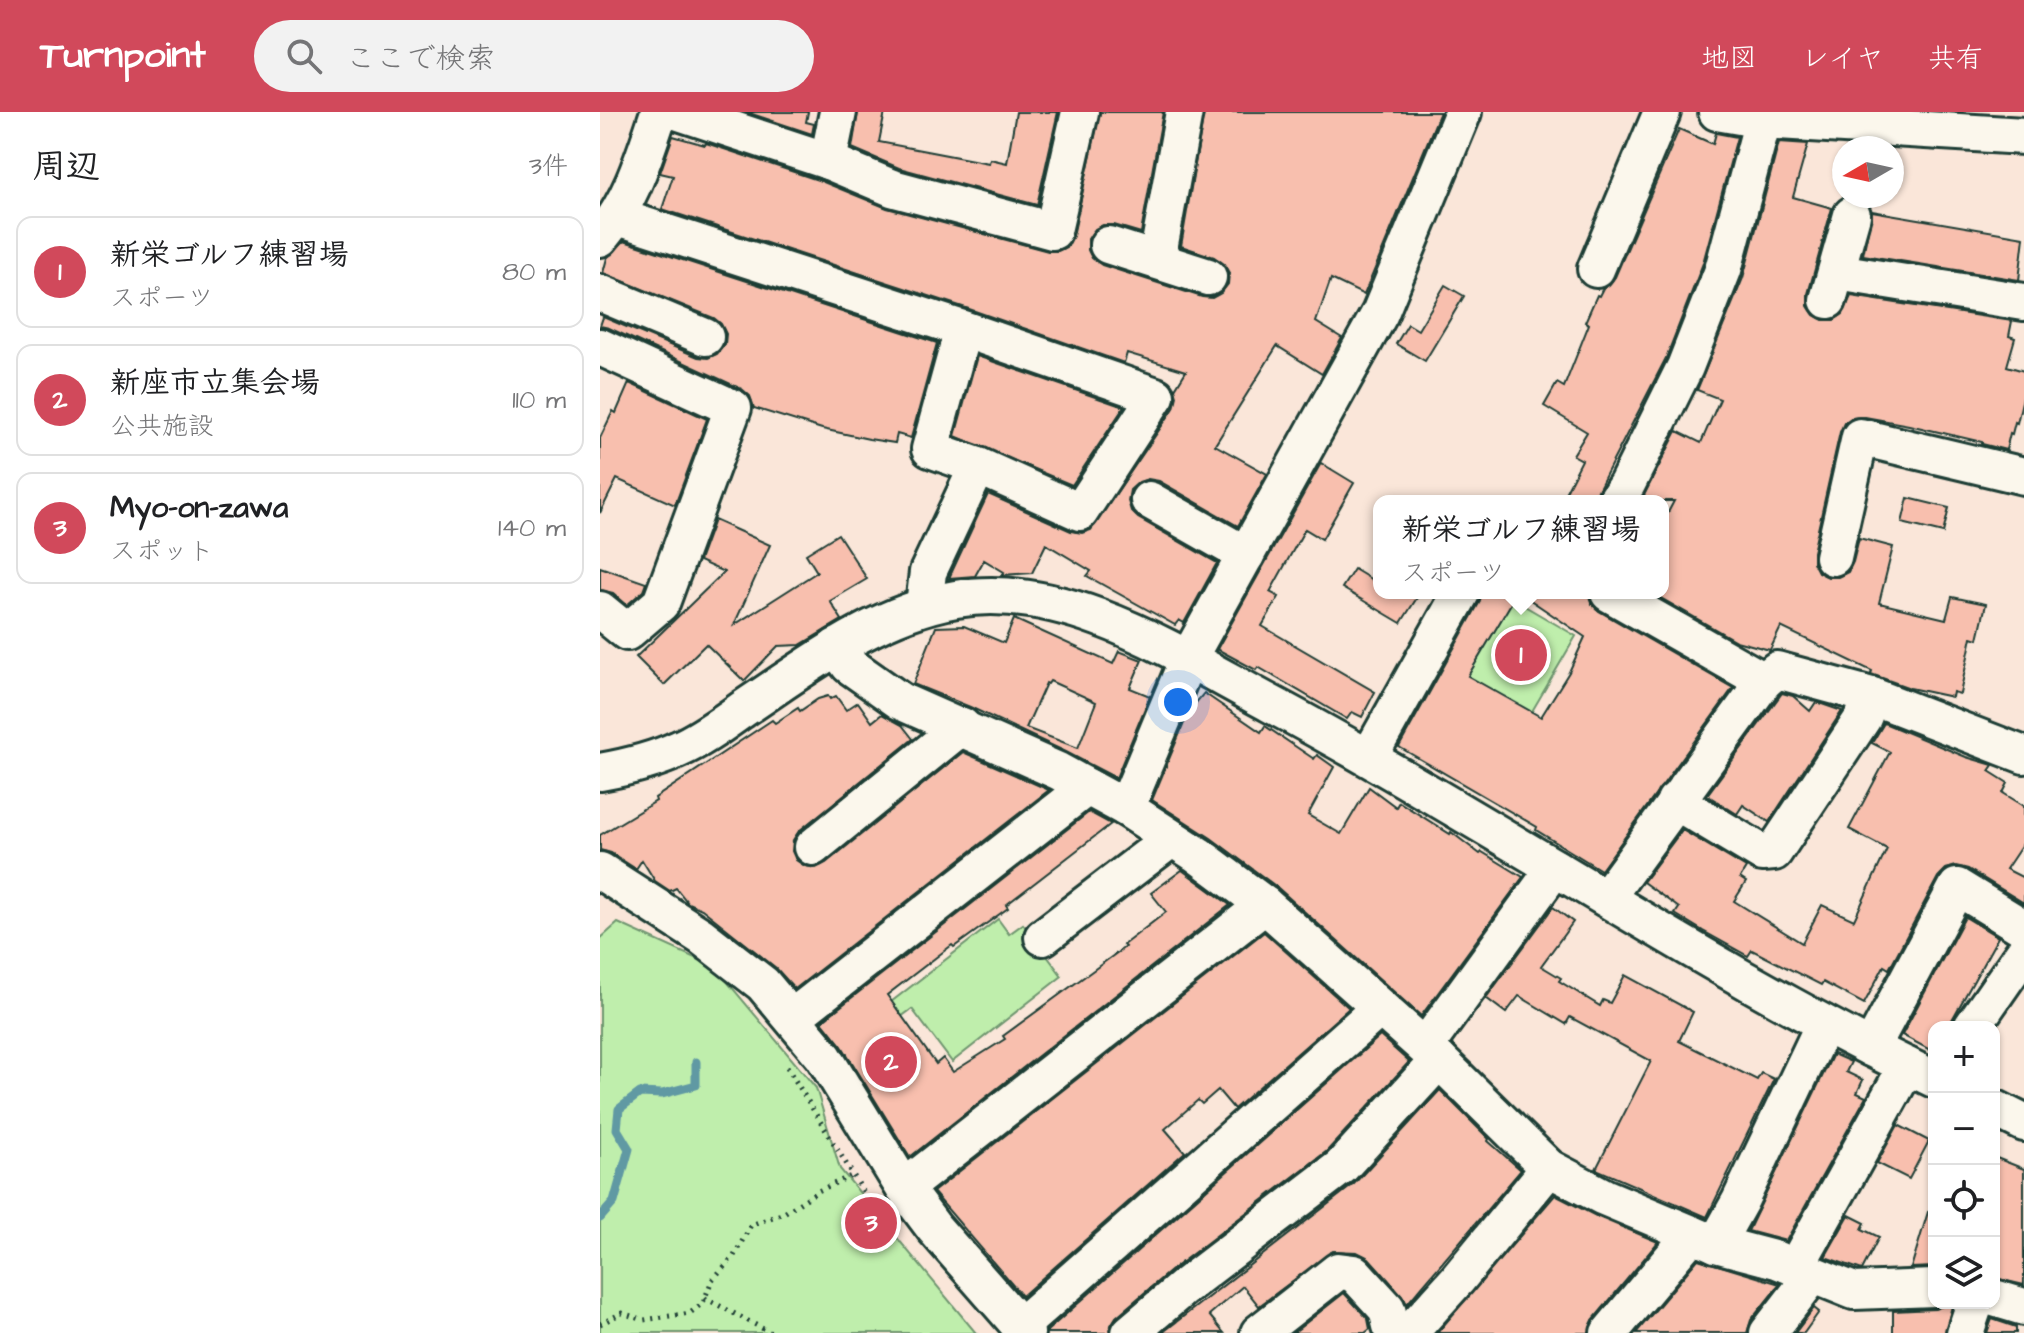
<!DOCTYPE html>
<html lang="ja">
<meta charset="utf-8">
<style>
body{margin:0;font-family:"Architects Daughter","Klee One",sans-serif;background:#f2f2f2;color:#202124}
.controls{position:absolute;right:24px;bottom:24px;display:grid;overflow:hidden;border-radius:16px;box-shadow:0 2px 6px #0004}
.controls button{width:72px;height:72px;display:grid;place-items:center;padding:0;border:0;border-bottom:2px solid #e0e0e0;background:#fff;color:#202124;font:40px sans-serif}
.compass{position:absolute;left:1232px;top:24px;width:72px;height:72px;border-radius:50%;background:#fff;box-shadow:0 2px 6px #0004;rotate:261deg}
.you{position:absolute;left:578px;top:590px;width:28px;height:28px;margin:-20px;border:6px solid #fff;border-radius:50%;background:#1a73e8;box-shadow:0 0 0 12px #1a73e833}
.badge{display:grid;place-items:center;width:52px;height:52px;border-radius:50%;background:#d1495b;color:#fff;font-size:26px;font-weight:700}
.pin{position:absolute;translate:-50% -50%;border:4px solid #fff;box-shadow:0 2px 8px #0006}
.popup{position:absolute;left:773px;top:383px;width:296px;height:104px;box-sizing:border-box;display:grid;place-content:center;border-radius:16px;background:#fff;filter:drop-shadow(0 2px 6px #0005);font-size:26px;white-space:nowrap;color:#757577}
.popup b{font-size:30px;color:#202124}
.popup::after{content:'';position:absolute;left:50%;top:100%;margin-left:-16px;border:16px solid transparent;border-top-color:#fff}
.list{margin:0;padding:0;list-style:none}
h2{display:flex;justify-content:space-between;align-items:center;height:104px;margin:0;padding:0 32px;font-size:34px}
h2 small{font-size:26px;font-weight:400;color:#757577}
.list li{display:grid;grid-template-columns:52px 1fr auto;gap:24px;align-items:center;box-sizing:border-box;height:112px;margin:0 16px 16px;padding:0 16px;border:2px solid #e0e0e0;border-radius:16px}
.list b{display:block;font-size:30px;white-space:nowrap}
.list p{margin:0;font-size:26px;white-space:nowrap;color:#757577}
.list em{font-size:26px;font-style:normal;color:#757577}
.icon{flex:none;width:44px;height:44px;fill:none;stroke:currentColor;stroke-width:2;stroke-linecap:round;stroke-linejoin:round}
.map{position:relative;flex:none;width:1424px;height:1221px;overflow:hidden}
header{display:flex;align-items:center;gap:48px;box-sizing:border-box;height:112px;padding:0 40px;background:#d1495b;color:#fff}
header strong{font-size:38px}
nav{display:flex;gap:44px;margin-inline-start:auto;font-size:28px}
.search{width:560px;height:72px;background:#f2f2f2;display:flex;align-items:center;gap:20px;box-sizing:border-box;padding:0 28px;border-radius:44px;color:#757577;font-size:30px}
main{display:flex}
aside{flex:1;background:#fff}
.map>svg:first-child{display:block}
</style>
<header>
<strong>Turnpoint</strong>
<div class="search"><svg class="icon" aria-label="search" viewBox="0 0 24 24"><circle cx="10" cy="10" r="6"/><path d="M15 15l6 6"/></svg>ここで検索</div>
<nav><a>地図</a><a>レイヤ</a><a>共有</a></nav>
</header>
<main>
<aside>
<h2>周辺<small>3件</small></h2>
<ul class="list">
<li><span class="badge">1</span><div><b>新栄ゴルフ練習場</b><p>スポーツ</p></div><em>80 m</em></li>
<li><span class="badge">2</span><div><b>新座市立集会場</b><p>公共施設</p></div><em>110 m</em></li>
<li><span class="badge">3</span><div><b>Myo-on-zawa</b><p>スポット</p></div><em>140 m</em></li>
</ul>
</aside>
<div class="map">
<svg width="1424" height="1221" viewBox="0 0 1424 1221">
<rect width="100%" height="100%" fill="#fae6d9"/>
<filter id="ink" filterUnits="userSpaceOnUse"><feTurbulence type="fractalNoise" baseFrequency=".0125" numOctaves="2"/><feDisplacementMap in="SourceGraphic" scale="16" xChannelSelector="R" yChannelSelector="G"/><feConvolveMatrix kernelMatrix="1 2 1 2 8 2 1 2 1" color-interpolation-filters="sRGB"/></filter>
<g filter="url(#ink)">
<g fill="#bfeeac" stroke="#6f9670" stroke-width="2">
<polygon points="911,486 976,524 931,601 866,563"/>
<polygon points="398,807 409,822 423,812 462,864 352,950 312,897 243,947 233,935"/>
<polygon points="18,811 115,855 216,976 240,1057 376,1221 0,1221 0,827"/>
</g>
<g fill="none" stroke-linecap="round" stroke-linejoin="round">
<polyline stroke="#6099a3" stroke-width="9" points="0,1106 14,1090 29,1037 17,1017 19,997 40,981 62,982 96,973 96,950"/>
</g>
<g fill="#f8bfae" stroke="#1f3d34" stroke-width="2" fill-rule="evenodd">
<polygon points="146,0 208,0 206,10 214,12 212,22"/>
<polygon points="258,0 285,0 279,30 389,51 390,47 407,51 416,0 458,0 437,93 299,56 252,36"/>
<polygon points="500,0 563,0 541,121 514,113 503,113 495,117 488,127 488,138 492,146 502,153 602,185 612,186 621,181 628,172 629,161 624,152 614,145 581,134 604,0 840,0 764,183 731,167 716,210 742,226 722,262 677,234 615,333 667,362 638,414 559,369 548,367 539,370 530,378 528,389 531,399 538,406 617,451 584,511 579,508 575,513 487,464 491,459 446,432 432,461 402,463 404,460 384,448 375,464 349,466 388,382 471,419 482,421 491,418 574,296 577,284 575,277 586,259 527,241 524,251 369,197 62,97 73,64 60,61 73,24 105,33 106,31 221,69 287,96 448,139 458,139 468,134 473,124"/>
<polygon points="1079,17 1113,32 1116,21 1137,25 1103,151 1066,246 998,378 995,389 961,389 982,348 973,343 987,320 944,294 957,271 964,275 989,212 985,210 997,183 999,184 1003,176 1009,173 1015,165"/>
<polygon points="1179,30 1208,32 1193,85 1232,96 1208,182 1208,194 1214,203 1223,208 1234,208 1243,202 1251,184 1412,209 1409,224 1415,226 1407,254 1424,259 1424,281 1417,311 1415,310 1412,322 1410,321 1406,338 1382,332 1382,330 1309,313 1265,305 1251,306 1244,311 1240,320 1213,440 1213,450 1218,460 1228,465 1238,465 1248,460 1253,450 1259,426 1293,435 1279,491 1346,507 1352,485 1386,492 1378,527 1372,525 1360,582 1353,580 1352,585 1310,576 1271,562 1272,559 1181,515 1170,538 1136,529 1052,481 1063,481 1063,410 1074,389 1041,389 1077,319 1101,331 1120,287 1097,278 1143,166"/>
<polygon points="1272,99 1424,125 1419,168 1263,143"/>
<polygon points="24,129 337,231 311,326 297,322 295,331 269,327 222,317 154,296 150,284 142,277 9,216 0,214 3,205 98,245 108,246 117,242 125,232 126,222 121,212 114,206 3,161 7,146"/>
<polygon points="845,173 864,184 825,249 796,232 808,212 818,218"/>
<polygon points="377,244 524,295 472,373 355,324"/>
<polygon points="29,271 107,307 75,393 17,367 0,401 0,326 13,299 16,301"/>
<polygon points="721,351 754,371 722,427 705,417 670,480 679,485 662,514 775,580 762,605 752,600 747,607 658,555 656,558 617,537"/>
<polygon points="1308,386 1349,396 1343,421 1302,411"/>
<polygon points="114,408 170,433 134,513 217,460 206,442 238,422 267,467 230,489 242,508 200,533 178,534 144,569 106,532 64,573 36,545 124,460 99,449"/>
<polygon points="0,455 46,471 43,479 27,493 13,481 0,478"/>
<polygon points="754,457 779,472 779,481 820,481 801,511 742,476"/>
<polygon points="882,481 901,481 913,488 868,564 941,605 969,560 985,525 920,481 988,481 991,491 999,499 1133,576 1001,758 936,718 937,715 799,635 879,491"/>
<path d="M414,507L513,552L519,539L542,548L530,576L550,584L516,666L466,640L370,595L313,572L336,515L364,514L404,531ZM450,569L496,590L478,636L426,616L446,571L448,572Z"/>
<polygon points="604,581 661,620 665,614 714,647 717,643 734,655 708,703 741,722 769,675 796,695 799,690 850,722 851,720 880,742 882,740 923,765 821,904 678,776 611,726 552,688 589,599"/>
<polygon points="1182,581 1193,584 1210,599 1216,590 1242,599 1169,710 1143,693 1137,702 1107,683"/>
<polygon points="228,584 230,587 236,584 246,598 258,590 272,610 282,602 302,613 313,627 199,719 193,728 192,739 196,748 205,754 216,756 226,751 363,640 449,678 195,877 176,856 102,797 88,791 76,776 70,779 55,769 42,748 36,757 11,741 0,738 0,723 56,689 55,686 172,608 175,611 198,596 200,599 218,587"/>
<polygon points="1284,611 1366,645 1393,653 1389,659 1408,671 1403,681 1424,694 1424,730 1406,757 1424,766 1424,791 1368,757 1356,754 1346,757 1338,765 1289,857 1284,854 1264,892 1223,870 1221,873 1152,838 1148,844 1103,819 1075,802 1079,796 1043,770 1082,718 1146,756 1140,766 1146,770 1134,789 1202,831 1222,793 1254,808 1287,737 1249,717 1290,640 1272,631"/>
<polygon points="489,700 511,712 406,793 408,796 354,835 352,833 287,883 336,952 343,946 353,960 405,927 403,924 525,835 523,833 566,800 551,781 582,758 630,793 310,1045 242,934 222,909"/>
<polygon points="953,795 973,810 941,854 961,866 959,869 1000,894 1003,888 1010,891 1025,863 1093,900 1079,929 1157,968 1161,961 1174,967 1107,1105 996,1057 1051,949 970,905 966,912 919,884 906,901 886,886"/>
<polygon points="1365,805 1398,825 1348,915 1334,915 1334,931 1330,938 1302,923"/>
<polygon points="664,820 749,896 634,997 618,978 602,992 598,988 565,1017 585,1040 422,1184 333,1080"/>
<polygon points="780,924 809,950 727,1039 570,1159 516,1205 511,1213 510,1221 447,1221 447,1219"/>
<polygon points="1233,942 1251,950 1246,960 1263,968 1257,981 1266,985 1186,1129 1148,1119"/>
<polygon points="840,978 889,1027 888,1029 921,1058 807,1192 802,1183 769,1146 757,1140 733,1139 659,1194 643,1174 609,1203 624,1221 562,1221 754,1072"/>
<polygon points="1298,1013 1329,1029 1309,1067 1277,1051"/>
<polygon points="1394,1045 1424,1057 1424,1173 1394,1166"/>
<polygon points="955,1083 996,1104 1058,1130 993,1208 989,1221 837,1221"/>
<polygon points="1328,1100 1334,1101 1334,1155 1311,1156"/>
<polygon points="1249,1103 1265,1111 1262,1117 1279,1125 1262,1158 1225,1145"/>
<polygon points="1098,1147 1180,1172 1151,1208 1147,1221 1036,1221"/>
<polygon points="744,1181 768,1207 770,1217 765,1221 693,1221"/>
<polygon points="1347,1192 1352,1194 1345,1221 1293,1221 1293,1199 1335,1197"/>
<polygon points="1214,1196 1219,1200 1204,1221 1195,1221"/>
<polygon points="1392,1207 1416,1215 1416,1221 1387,1221"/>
</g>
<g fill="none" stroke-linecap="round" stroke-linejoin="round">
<g stroke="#1f3d34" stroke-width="42">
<g id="minor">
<polyline points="79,0 228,49 292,76 453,119 480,0"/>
<polyline points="1117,0 1163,8 1424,24"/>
<polyline points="228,49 238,0"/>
<polyline points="18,105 363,217 556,284 480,400 378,354 330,337 363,217"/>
<path d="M0,126C31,90 44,45 59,0"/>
<polyline points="508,133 608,165"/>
<polyline points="557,148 584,0"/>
<polyline points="996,157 1062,0"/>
<polyline points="1237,160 1424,190"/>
<polyline points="0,181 105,225"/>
<polyline points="1228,188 1252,103"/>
<polyline points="0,235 133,296 61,491 27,520 0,498"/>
<polyline points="549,388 646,443"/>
<polyline points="1016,389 1027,372 1085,255 1123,158 1163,8"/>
<polyline points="1233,445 1260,325 1424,364"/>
<polyline points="1009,481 1164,569 1177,558 1272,584 1424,643"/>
<polyline points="324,494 328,460 378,354"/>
<polyline points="236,535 249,553 300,589 458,659 526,696 598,743 665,793 839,948 949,1056 1004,1085 1116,1132 1177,1148 1254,1179 1334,1176"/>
<polyline points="769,645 861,481"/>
<path d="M0,660C28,655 54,649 79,637C102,627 123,611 143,597C209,553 276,501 356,487C466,468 579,543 671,592C774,647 872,707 972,766C1090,837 1209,908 1334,967"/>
<polyline points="1075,689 1162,741 1174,740 1263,606 1272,584"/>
<polyline points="526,696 588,547 780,201 863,0"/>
<polyline points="213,735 362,614"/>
<polyline points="0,759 101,824 163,872 224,945 304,1076 334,1116 426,1221"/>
<polyline points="1006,786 1164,569"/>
<polyline points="443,825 571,727"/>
<polyline points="193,905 487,675"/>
<polyline points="1372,915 1424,840"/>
<polyline points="825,935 955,756"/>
<polyline points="1271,936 1357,775 1424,816"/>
<polyline points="1394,996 1424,1011"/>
<polyline points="304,1076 665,793"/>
<polyline points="1116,1132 1140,1089 1224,912"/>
<polyline points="1195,1156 1307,954"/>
<polyline points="1394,1186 1424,1195"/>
<polyline points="419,1215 780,896"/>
<polyline points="530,1221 584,1175 741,1055 839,948"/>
<polyline points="659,1221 738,1159 754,1161 787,1197 791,1214"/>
<polyline points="809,1221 857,1168 949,1056"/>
<polyline points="1009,1221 1092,1122"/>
<polyline points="1168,1221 1213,1163"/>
<polyline points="1365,1221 1375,1191"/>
</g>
</g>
<g stroke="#1f3d34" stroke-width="5" stroke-dasharray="2 6" stroke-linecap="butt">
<polyline points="187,955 266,1084"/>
<polyline points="105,1186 171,1221"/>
<polyline points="0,1212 22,1201 44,1208 90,1201 103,1191 112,1168 134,1144 151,1113 184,1101 218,1079 251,1064"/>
</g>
<use href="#minor" stroke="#fbf7ec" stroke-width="36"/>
</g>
</g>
</svg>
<div class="controls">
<button>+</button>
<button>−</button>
<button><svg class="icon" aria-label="locate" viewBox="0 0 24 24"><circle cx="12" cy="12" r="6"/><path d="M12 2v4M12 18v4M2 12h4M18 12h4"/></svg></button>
<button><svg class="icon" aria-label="layers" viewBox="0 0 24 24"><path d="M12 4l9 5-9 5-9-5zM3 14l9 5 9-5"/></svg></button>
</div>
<svg class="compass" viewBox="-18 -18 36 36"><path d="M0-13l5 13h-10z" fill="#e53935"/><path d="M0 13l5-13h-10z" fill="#757577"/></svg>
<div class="you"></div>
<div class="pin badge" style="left:921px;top:543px">1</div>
<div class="popup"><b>新栄ゴルフ練習場</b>スポーツ</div>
<div class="pin badge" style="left:291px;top:950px">2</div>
<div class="pin badge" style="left:271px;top:1111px">3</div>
</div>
</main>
